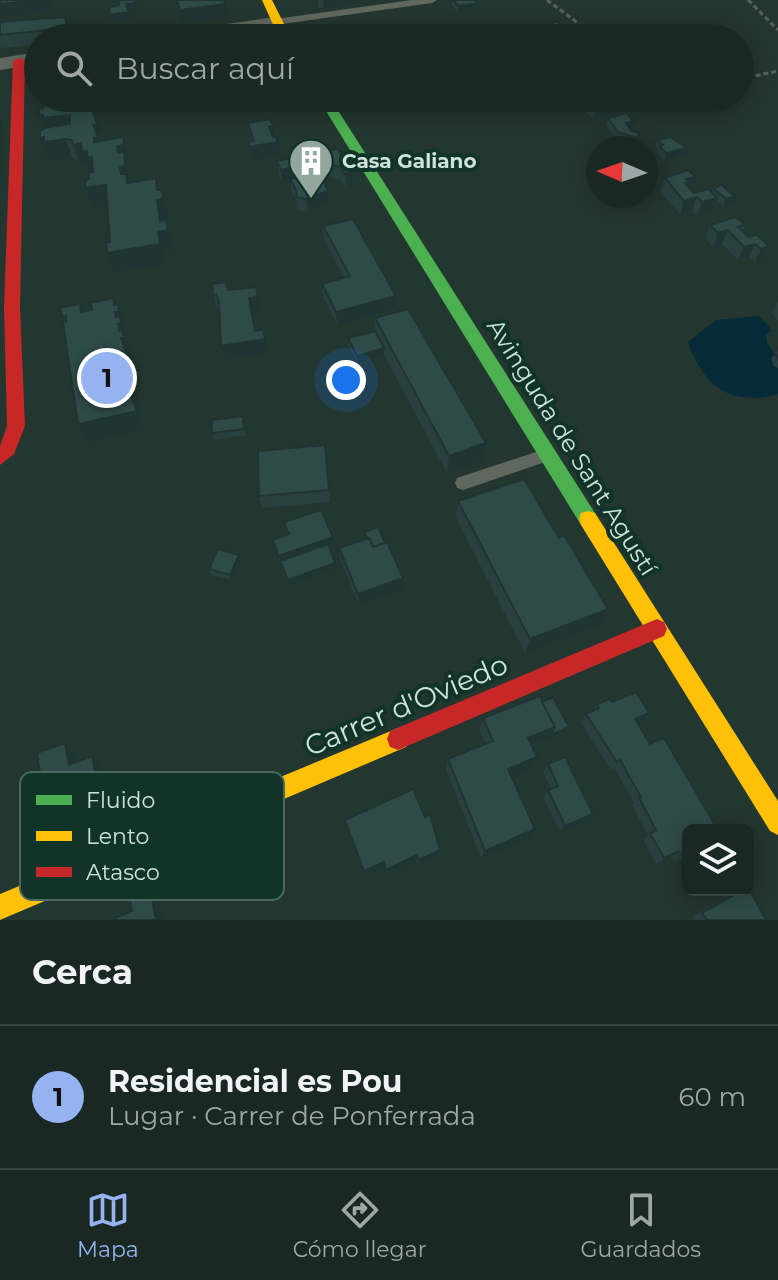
<!DOCTYPE html>
<html lang="es">
<meta charset="utf-8">
<style>
body{margin:0;font-family:Montserrat,sans-serif;background:#23302b;color:#f1f3f6}
.controls{position:absolute;right:24px;bottom:24px;display:grid;overflow:hidden;border-radius:12px;box-shadow:0 4px 20px #0003}
.controls button{width:72px;height:72px;display:grid;place-items:center;padding:0;border:0;border-bottom:2px solid #384441;background:#1a2823;color:#f1f3f6;font:40px sans-serif}
.compass{position:absolute;left:586px;top:136px;width:72px;height:72px;border-radius:50%;background:#1a2823;box-shadow:0 4px 20px #0003;rotate:272deg}
.you{position:absolute;left:346px;top:380px;width:28px;height:28px;margin:-20px;border:6px solid #fff;border-radius:50%;background:#1a73e8;box-shadow:0 0 0 12px #1a73e833}
.badge{display:grid;place-items:center;width:52px;height:52px;border-radius:50%;background:#95b2f1;color:#111;font-size:26px;font-weight:700}
.pin{position:absolute;translate:-50% -50%;border:4px solid #fff;box-shadow:0 2px 8px #0006}
.list{margin:0;padding:0;list-style:none}
h2{display:flex;justify-content:space-between;align-items:center;height:104px;margin:0;padding:0 32px;font-size:34px}
h2 small{font-size:26px;font-weight:400;color:#9fa6a6}
.list li{display:grid;grid-template-columns:52px 1fr auto;gap:24px;align-items:center;box-sizing:border-box;height:144px;padding:0 32px;border-top:2px solid #384441}
.list b{display:block;font-size:30px;white-space:nowrap}
.list p{margin:0;font-size:26px;white-space:nowrap;color:#9fa6a6}
.list em{font-size:26px;font-style:normal;color:#9fa6a6}
.icon{flex:none;width:44px;height:44px;fill:none;stroke:currentColor;stroke-width:2;stroke-linecap:round;stroke-linejoin:round}
.map{position:relative;flex:none;width:778px;height:920px;overflow:hidden}
.search{position:absolute;background:#1a2823;box-shadow:0 4px 20px #0003;left:24px;right:24px;top:24px;height:88px;display:flex;align-items:center;gap:20px;box-sizing:border-box;padding:0 28px;border-radius:44px;color:#9fa6a6;font-size:30px}
.sheet{height:248px;background:#1a2823}
nav{display:flex;justify-content:space-around;align-items:center;box-sizing:border-box;height:112px;border-top:2px solid #384441;background:#1a2823;font-size:22px;color:#9fa6a6}
nav a{display:grid;justify-items:center;gap:4px}
nav .on{color:#95b2f1}
.map>svg:first-child{display:block}
</style>
<div class="map">
<svg width="778" height="920" viewBox="0 0 778 920">
<rect width="100%" height="100%" fill="#23362f"/>
<path fill="#052a38" d="M759,316L772,330L766,335L767,343L775,354L771,359L778,368V394C731,407 703,386 688,342L716,320Z"/>
<g fill="none" stroke-linecap="round" stroke-linejoin="round">
<g stroke="#59615b" stroke-width="3" stroke-dasharray="5 3" stroke-linecap="butt">
<polyline points="547,0 574,20 591,38"/>
<polyline points="748,0 778,30"/>
<polyline points="740,79 778,71"/>
</g>
<g fill="#5f675e" fill-rule="evenodd">
<polygon points="412,0 437,0 432,3 275,25 270,22 275,19"/>
<polygon points="548,448 554,449 556,454 554,459 463,490 457,488 455,483 457,478"/>
</g>
<g fill="#5f675e" fill-rule="evenodd">
<polygon points="275,17 284,22 281,26 208,38 163,38 172,32"/>
<polygon points="38,52 38,64 0,70 0,58"/>
</g>
<polygon fill="#4caf50" fill-rule="evenodd" points="318,98 330,98 595,513 597,519 595,525 588,527 581,525"/>
<g fill="#ffc107" fill-rule="evenodd">
<polygon points="262,0 272,0 291,38 279,38"/>
<polygon points="588,511 595,513 778,801 778,835 770,831 581,525 579,519 581,513"/>
<polygon points="398,728 406,731 409,739 406,747 0,920 0,894"/>
</g>
<g fill="#c62828" fill-rule="evenodd">
<polygon points="19,58 25,61 20,307 25,426 14,454 0,465 0,446 7,426 4,307 13,61"/>
<polygon points="657,619 664,622 667,629 664,636 398,750 390,747 387,739 390,731"/>
</g>
</g>
<g fill="#28403f">
<polygon points="316,0 360,0 360,5 324,9 318,7 318,1"/>
<polygon points="452,0 475,0 477,9 457,12 452,5"/>
<polygon points="65,17 70,30 70,38 38,38 38,45 0,48 0,22"/>
<polygon points="523,25 541,31 547,30 548,26 568,38 521,38"/>
<polygon points="46,98 99,98 100,108 97,108 101,120 100,120 102,131 99,131 102,140 129,157 130,164 127,165 131,182 159,190 167,209 168,219 163,220 171,239 173,250 164,252 166,264 114,273 107,253 110,242 107,206 92,208 89,179 92,171 88,171 86,163 80,164 78,160 73,159 51,162 49,157 47,158 40,138 44,128 44,108 48,103"/>
<polygon points="236,98 274,98 270,104 262,102 263,108 241,109"/>
<polygon points="588,98 638,109 593,119 585,111"/>
<polygon points="608,118 632,128 629,128 631,131 639,133 635,145 617,139 606,125"/>
<polygon points="248,123 275,137 278,142 280,156 252,161 248,142 252,141"/>
<polygon points="657,140 685,155 664,160 657,153 658,149 655,147"/>
<polygon points="337,149 353,186 346,187 341,180 321,176 329,204 308,212 297,211 296,201 292,193 290,182 282,183 279,175 277,161"/>
<polygon points="665,178 691,189 694,193 711,192 713,188 735,197 732,204 723,206 716,200 712,212 697,216 692,211 680,214 660,192"/>
<polygon points="710,225 745,225 742,231 749,237 769,246 762,260 755,262 749,257 738,260 722,244 713,247 705,238"/>
<polygon points="323,226 395,309 337,325 323,297 322,284 344,278 324,240"/>
<polygon points="256,287 260,310 252,311 255,331 267,353 225,359 219,308 216,308 213,295 228,290"/>
<polygon points="778,301 778,321 771,313"/>
<polygon points="375,318 486,443 483,461 447,473 384,355 357,362 348,345 348,338 375,331"/>
<polygon points="778,348 778,368 774,366 771,359"/>
<polygon points="243,416 246,435 214,440 212,433"/>
<polygon points="325,445 330,502 262,508 259,496"/>
<polygon points="458,501 559,538 601,624 525,653 456,518"/>
<polygon points="284,522 333,537 334,548 330,550 336,568 289,585 276,551 273,540 287,535"/>
<polygon points="364,532 385,543 403,578 403,589 359,605 340,559 339,548 365,539"/>
<polygon points="239,555 241,561 232,580 211,575 209,569"/>
<polygon points="542,702 566,732 532,746 537,757 532,768 511,776 535,829 529,838 481,858 446,770 448,759 486,744 479,730 483,718"/>
<polygon points="612,702 643,721 638,723 688,830 688,856 674,862 670,856 656,864 643,839 648,835 632,805 634,803 614,768 611,770 581,723 586,714 593,711 597,704"/>
<polygon points="548,764 593,814 587,820 560,832 543,797 548,790 551,789 543,772"/>
<polygon points="345,820 438,856 418,865 416,860 386,874 384,867 365,876"/>
<polygon points="742,890 766,920 695,920 693,916"/>
</g>
<g fill="#203433">
<polygon points="44,0 53,0 54,12 0,17 0,4"/>
<polygon points="323,0 360,0 360,5 324,9"/>
<polygon points="136,3 138,10 128,11 126,4"/>
<polygon points="477,3 477,9 457,12 458,6"/>
<polygon points="225,4 228,17 183,23 180,10"/>
<polygon points="128,12 130,19 112,22 110,15"/>
<polygon points="65,17 70,30 70,38 67,28"/>
<polygon points="94,98 99,98 100,108 97,108"/>
<polygon points="630,98 640,98 638,109 593,119 596,106"/>
<polygon points="95,100 101,120 100,120 102,131 99,131 103,144 101,161 94,138 92,101"/>
<polygon points="39,115 70,115 77,134 46,135"/>
<polygon points="0,118 2,123 0,244"/>
<polygon points="634,121 632,128 624,129 626,123"/>
<polygon points="273,126 275,140 270,140 269,127"/>
<polygon points="123,137 129,157 130,164 127,165 131,186 130,186 121,174 117,146"/>
<polygon points="40,138 66,139 73,159 51,162 49,157 47,158"/>
<polygon points="278,142 280,156 252,161 249,147"/>
<polygon points="81,143 92,157 94,177 92,171 88,171 86,163 80,164 73,145"/>
<polygon points="687,148 685,155 664,160 666,153"/>
<polygon points="317,162 318,176 290,179 290,182 282,183 281,170"/>
<polygon points="353,172 353,186 346,187 345,174"/>
<polygon points="696,177 691,190 684,195 686,179"/>
<polygon points="156,178 161,199 162,190 167,209 168,219 163,220 166,220 173,250 164,252 166,264 114,273 107,253 158,232 160,221 157,200"/>
<polygon points="106,185 112,205 92,208 85,188"/>
<polygon points="328,191 329,204 308,212 306,199"/>
<polygon points="697,197 692,211 680,214 684,201"/>
<polygon points="735,197 732,204 723,206 726,199"/>
<polygon points="717,198 712,212 697,216 702,202"/>
<polygon points="728,230 722,244 713,247 718,233"/>
<polygon points="755,244 749,257 738,260 744,247"/>
<polygon points="769,246 762,260 755,262 761,249"/>
<polygon points="258,296 260,310 252,311 257,341 265,339 267,353 225,359 221,346 249,298"/>
<polygon points="396,296 395,309 337,325 336,312"/>
<polygon points="113,298 117,311 118,305 125,324 126,330 125,330 131,357 128,357 133,370 132,370 134,376 135,392 141,412 138,413 144,429 87,442 78,424 131,395 123,357 119,331"/>
<polygon points="384,348 384,355 357,362 357,356"/>
<polygon points="486,443 483,461 447,473 449,456"/>
<polygon points="333,537 334,548 282,566 279,556"/>
<polygon points="239,555 241,561 232,580 230,575"/>
<polygon points="335,563 336,568 289,585 288,580"/>
<polygon points="403,578 403,589 359,605 358,594"/>
<polygon points="608,609 601,624 525,653 530,639"/>
<polygon points="649,713 643,721 629,727 635,719"/>
<polygon points="555,727 569,727 566,732 523,749 528,738"/>
<polygon points="65,743 74,751 77,772 69,765"/>
<polygon points="92,756 100,764 105,790 97,783"/>
<polygon points="537,757 532,768 503,780 508,769"/>
<polygon points="105,780 113,787 117,806 91,816 92,824 70,833 61,827 83,809"/>
<polygon points="54,782 63,789 51,794 42,787"/>
<polygon points="593,814 587,820 560,832 565,826"/>
<polygon points="535,829 529,838 481,858 485,851"/>
<polygon points="440,850 438,856 418,865 419,860"/>
<polygon points="416,855 416,860 386,874 386,870"/>
<polygon points="384,862 384,867 365,876 364,871"/>
<polygon points="146,866 152,871 163,920 156,920"/>
</g>
<g fill="#2e4b49" stroke="#203433" stroke-width="2">
<polygon points="0,0 44,0 0,4"/>
<polygon points="118,0 135,0 136,3 126,4 128,12 110,15 109,7 119,5"/>
<polygon points="177,0 224,0 225,4 180,10"/>
<polygon points="453,0 475,0 477,3 458,6"/>
<polygon points="65,17 67,28 0,35 0,22"/>
<polygon points="557,21 564,29 558,30 568,38 539,38 523,25 533,23 541,31 551,29 548,26"/>
<polygon points="68,98 94,98 95,100 92,101 92,107 96,107 96,112 93,112 97,124 93,125 98,137 94,138 94,142 123,137 124,145 117,146 118,153 124,152 125,166 120,167 121,174 126,174 127,183 156,178 157,190 162,190 163,199 157,200 160,221 166,220 168,230 158,232 160,244 107,253 106,243 110,242 106,185 85,188 85,180 89,179 89,172 93,172 92,157 87,158 87,151 82,152 81,143 73,145 72,140 66,139 44,142 44,137 40,138 40,131 44,128 70,124 70,115 43,118 43,115 39,115 39,109 44,108 44,104 68,99"/>
<polygon points="588,98 630,98 596,106"/>
<polygon points="626,113 634,121 626,123 631,131 639,133 637,138 618,132 608,118"/>
<polygon points="270,119 273,126 269,127 273,137 276,137 278,142 249,147 248,142 254,141 248,123"/>
<polygon points="670,137 687,148 666,153 659,146 663,145 657,140"/>
<polygon points="337,149 353,172 345,174 340,167 317,162 281,170 277,161"/>
<polygon points="688,170 696,177 686,179 689,181 685,183 694,193 708,189 717,198 702,202 697,197 684,201 665,178"/>
<polygon points="320,173 328,191 306,199 296,197 297,192 290,179"/>
<polygon points="722,185 735,197 726,199 713,188"/>
<polygon points="736,217 745,225 738,227 749,237 757,235 769,246 761,249 755,244 744,247 728,230 718,233 710,225"/>
<polygon points="353,219 396,296 336,312 322,284 350,276 323,226"/>
<polygon points="226,282 228,290 256,287 258,296 249,298 255,331 263,330 265,339 221,346 219,302 216,294 213,295 212,284"/>
<polygon points="113,298 114,305 118,305 119,311 115,312 116,317 120,316 121,324 118,324 119,331 122,330 124,338 121,338 126,351 122,352 123,357 126,357 129,387 133,386 134,394 131,395 137,411 78,424 63,323 66,322 66,316 62,317 60,308 80,304 81,312 92,310 91,303"/>
<polygon points="408,309 486,443 449,456 375,318"/>
<polygon points="375,331 384,348 357,356 348,338"/>
<polygon points="778,348 778,359 774,352"/>
<polygon points="243,416 244,429 212,433 212,420"/>
<polygon points="325,445 329,490 259,496 258,451"/>
<polygon points="524,479 559,538 564,535 608,609 530,639 458,501"/>
<polygon points="321,510 333,537 279,556 273,540 289,534 284,522"/>
<polygon points="378,527 385,543 373,547 369,538 367,538 364,532"/>
<polygon points="369,538 373,547 387,542 403,578 358,594 339,548"/>
<polygon points="328,544 335,563 288,580 280,561"/>
<polygon points="218,549 239,555 230,575 209,569"/>
<polygon points="636,692 649,713 635,719 650,744 664,738 718,830 688,830 688,854 683,857 679,851 664,858 650,833 656,830 639,798 641,797 620,760 617,762 586,714 599,708 597,704 610,699 612,702"/>
<polygon points="540,696 555,727 528,738 537,757 508,769 535,829 485,851 448,759 493,741 483,718"/>
<polygon points="553,697 569,727 551,735 555,727 542,702"/>
<polygon points="65,743 69,765 92,756 97,783 105,780 109,799 83,809 84,818 61,827 54,782 42,787 37,753"/>
<polygon points="565,757 593,814 565,826 548,790 558,786 548,764"/>
<polygon points="413,789 425,817 430,814 440,850 419,860 416,855 386,870 384,862 364,871 345,820"/>
<polygon points="146,866 156,920 111,920 132,911 125,874"/>
<polygon points="748,887 766,920 707,920 702,913 743,890 748,890"/>
</g>
<defs>
<g id="building-pin" transform="scale(2.3)"><path d="M0 17L-7.5 6A9.5 9.5 0 1 1 7.5 6Z" fill="#93a69e" stroke="#103428"/><path d="M-4-6H4V6H1V3H-1V6H-4ZM-2.5-4.3h1.7v1.8h-1.7ZM.8-4.3h1.7v1.8H.8ZM-2.5-1h1.7V.8h-1.7ZM.8-1h1.7V.8H.8Z" fill="#fff"/></g>
</defs>
<g fill-rule="evenodd">
<use href="#building-pin" x="311" y="161"/>
</g>
<g text-anchor="middle" dominant-baseline="central" stroke-width="8" stroke-linejoin="round" paint-order="stroke">
<g font-size="20" font-weight="bold" fill="#cfe3da" stroke="#103428" text-anchor="start">
<text x="342" y="161">Casa Galiano</text>
</g>
<g font-size="24" fill="#cfe3da" stroke="#103428">
<text transform="translate(572 447) rotate(58)">Avinguda de Sant Agustí</text>
</g>
<g font-size="28" fill="#cfe3da" stroke="#103428">
<text transform="translate(406 705) rotate(-23)">Carrer d'Oviedo</text>
</g>
</g>
<rect x="20" y="772" width="264" height="128" rx="12" fill="#103428" stroke="#49695d" stroke-width="2"/>
<rect x="36" y="795" width="36" height="10" fill="#4caf50"/>
<rect x="36" y="831" width="36" height="10" fill="#ffc107"/>
<rect x="36" y="867" width="36" height="10" fill="#c62828"/>
<g font-size="22" fill="#cfe3da">
<text x="86" y="808">Fluido</text>
<text x="86" y="844">Lento</text>
<text x="86" y="880">Atasco</text>
</g>
</svg>
<div class="controls">
<button><svg class="icon" aria-label="layers" viewBox="0 0 24 24"><path d="M12 4l9 5-9 5-9-5zM3 14l9 5 9-5"/></svg></button>
</div>
<svg class="compass" viewBox="-18 -18 36 36"><path d="M0-13l5 13h-10z" fill="#e53935"/><path d="M0 13l5-13h-10z" fill="#9fa6a6"/></svg>
<div class="you"></div>
<div class="pin badge" style="left:107px;top:378px">1</div>
<div class="search"><svg class="icon" aria-label="search" viewBox="0 0 24 24"><circle cx="10" cy="10" r="6"/><path d="M15 15l6 6"/></svg>Buscar aquí</div>
</div>
<section class="sheet">
<h2>Cerca<small></small></h2>
<ul class="list">
<li><span class="badge">1</span><div><b>Residencial es Pou</b><p>Lugar · Carrer de Ponferrada</p></div><em>60 m</em></li>
</ul>
</section>
<nav>
<a class="on"><svg class="icon" aria-label="map" viewBox="0 0 24 24"><path d="M3 6l6-2 6 2 6-2v14l-6 2-6-2-6 2zM9 4v14M15 6v14"/></svg>Mapa</a>
<a><svg class="icon" aria-label="directions" viewBox="0 0 24 24"><path d="M12 3l9 9-9 9-9-9zM9 14v-3h6M13 9l2 2-2 2"/></svg>Cómo llegar</a>
<a><svg class="icon" aria-label="saved" viewBox="0 0 24 24"><path d="M7 4h10v16l-5-4-5 4z"/></svg>Guardados</a>
</nav>
